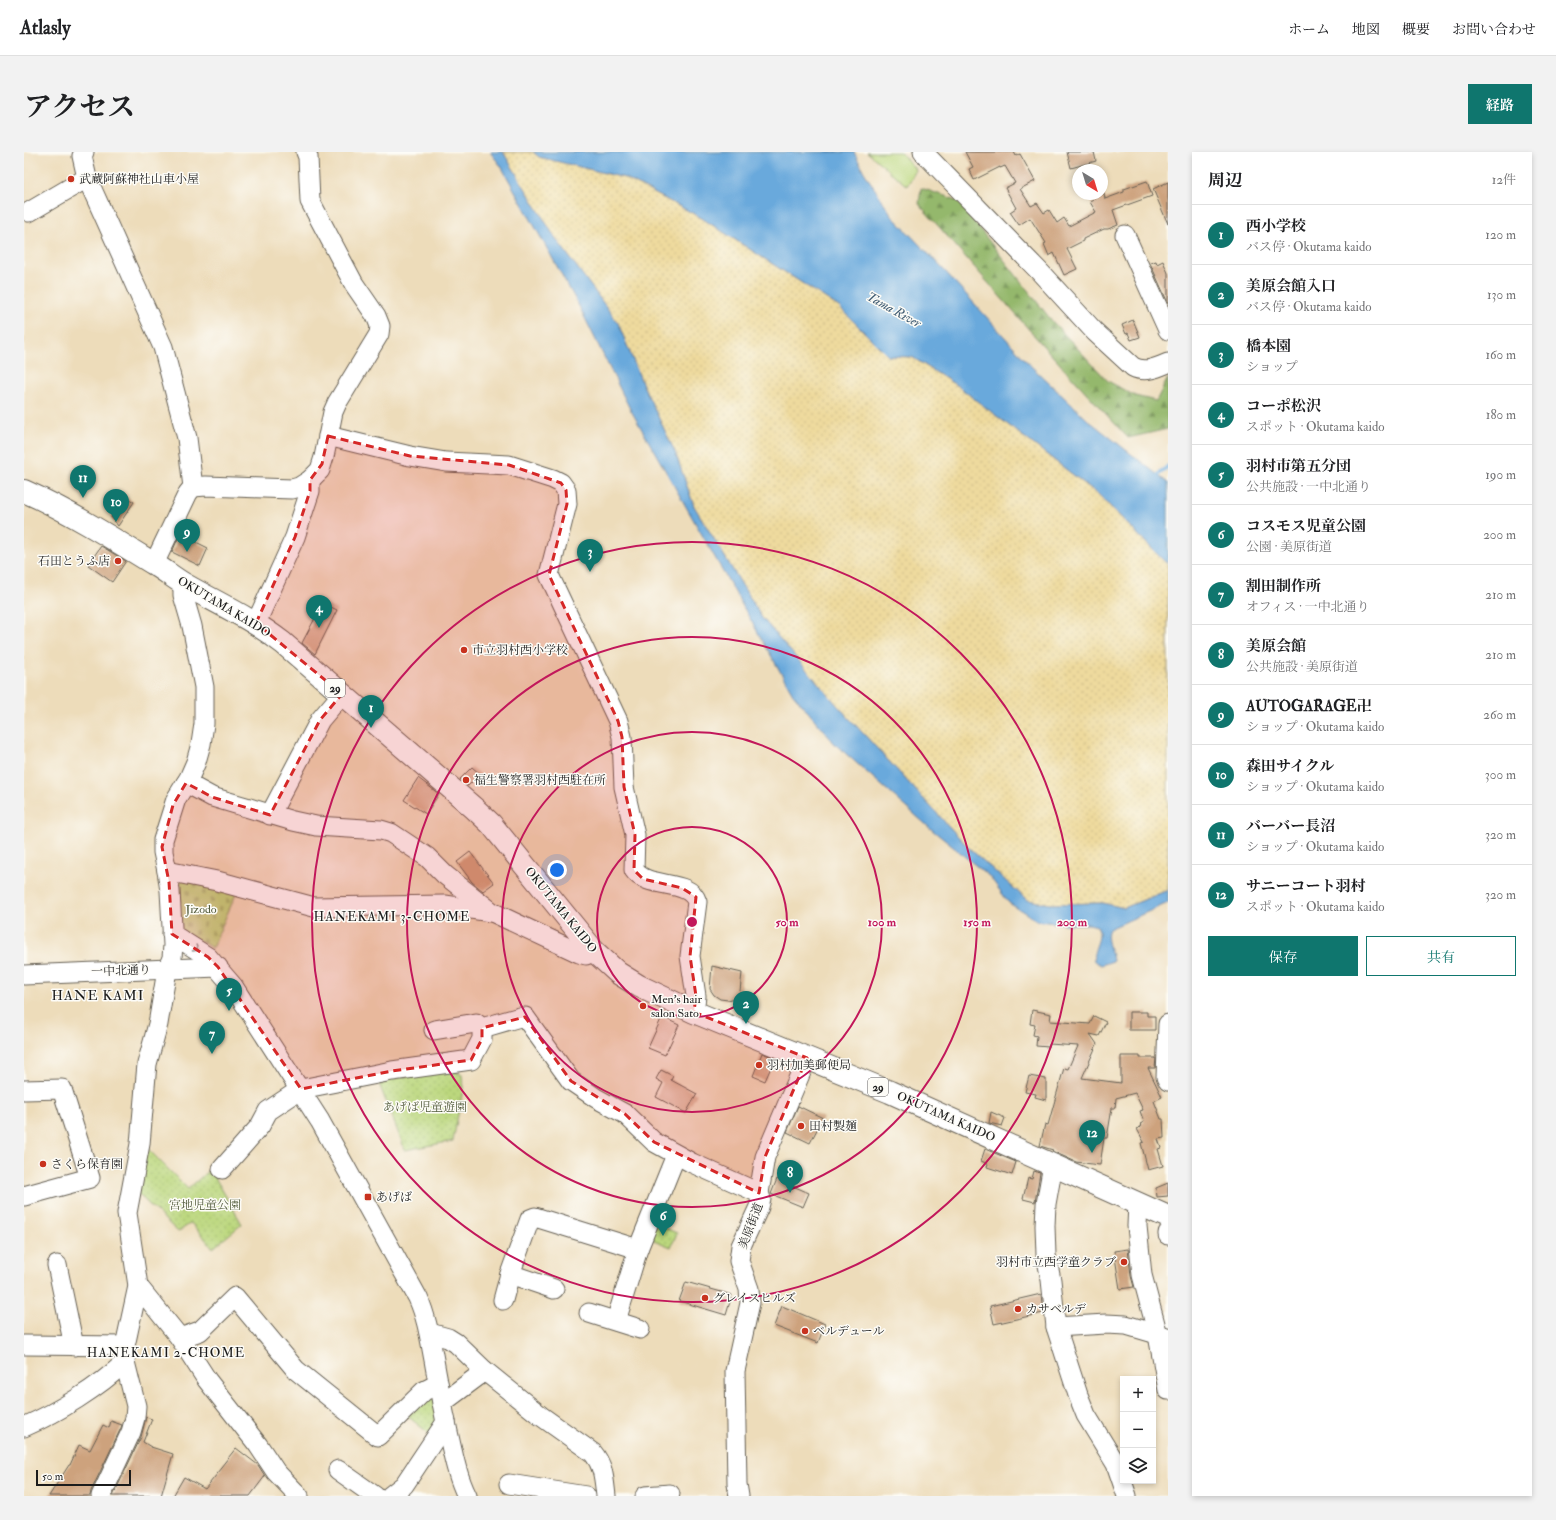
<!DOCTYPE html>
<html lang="ja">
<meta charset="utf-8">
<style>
body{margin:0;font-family:"IM FELL Double Pica","Noto Serif JP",serif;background:#f2f2f2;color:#202124}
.controls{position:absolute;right:12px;bottom:12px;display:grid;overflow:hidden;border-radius:0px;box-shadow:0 2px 6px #0003}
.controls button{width:36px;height:36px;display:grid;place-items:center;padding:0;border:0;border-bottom:1px solid #e0e0e0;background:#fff;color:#202124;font:20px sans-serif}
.compass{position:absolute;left:1048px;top:12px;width:36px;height:36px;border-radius:50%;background:#fff;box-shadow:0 2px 6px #0003;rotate:142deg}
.scale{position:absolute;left:12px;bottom:10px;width:95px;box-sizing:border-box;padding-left:4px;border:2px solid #1c1c1c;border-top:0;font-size:11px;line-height:14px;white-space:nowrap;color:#1c1c1c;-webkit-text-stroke:3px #fdfcf7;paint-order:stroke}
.you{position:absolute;left:533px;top:718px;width:14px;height:14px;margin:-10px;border:3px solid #fff;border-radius:50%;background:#1a73e8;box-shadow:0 0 0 6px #1a73e833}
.badge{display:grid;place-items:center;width:26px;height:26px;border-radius:50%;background:#0f766e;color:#fff;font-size:13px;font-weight:700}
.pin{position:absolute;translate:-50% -33px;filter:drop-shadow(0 1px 2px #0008)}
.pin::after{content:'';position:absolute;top:21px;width:14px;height:12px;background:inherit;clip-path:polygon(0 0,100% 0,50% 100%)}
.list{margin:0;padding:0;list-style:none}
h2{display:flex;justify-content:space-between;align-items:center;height:52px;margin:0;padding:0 16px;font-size:17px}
h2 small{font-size:13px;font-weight:400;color:#757577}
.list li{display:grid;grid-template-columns:26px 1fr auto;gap:12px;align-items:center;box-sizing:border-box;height:60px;padding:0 16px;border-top:1px solid #e0e0e0}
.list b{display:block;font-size:15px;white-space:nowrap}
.list p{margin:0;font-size:13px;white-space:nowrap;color:#757577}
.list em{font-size:13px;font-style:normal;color:#757577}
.actions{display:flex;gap:8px;padding:12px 16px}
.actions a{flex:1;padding:9px 0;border:1px solid #0f766e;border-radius:0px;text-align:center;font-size:14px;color:#0f766e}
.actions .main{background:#0f766e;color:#fff}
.icon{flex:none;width:22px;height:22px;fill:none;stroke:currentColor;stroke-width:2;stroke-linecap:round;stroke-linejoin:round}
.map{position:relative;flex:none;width:1144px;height:1344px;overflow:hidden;border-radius:0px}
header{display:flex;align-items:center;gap:24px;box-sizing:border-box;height:56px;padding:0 20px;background:#fff;border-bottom:1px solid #e0e0e0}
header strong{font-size:19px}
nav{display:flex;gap:22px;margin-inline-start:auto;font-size:14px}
.intro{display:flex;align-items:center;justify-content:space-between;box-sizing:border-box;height:96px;padding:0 24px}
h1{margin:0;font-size:28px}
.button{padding:10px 18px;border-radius:0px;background:#0f766e;color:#fff;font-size:14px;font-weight:700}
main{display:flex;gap:24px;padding:0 24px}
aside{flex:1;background:#fff;border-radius:0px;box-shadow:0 2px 6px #0003}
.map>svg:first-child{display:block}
</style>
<header>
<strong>Atlasly</strong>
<nav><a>ホーム</a><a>地図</a><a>概要</a><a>お問い合わせ</a></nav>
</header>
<div class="intro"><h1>アクセス</h1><a class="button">経路</a></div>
<main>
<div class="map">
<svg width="1144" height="1344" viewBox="0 0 1144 1344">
<defs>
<pattern id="forest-firs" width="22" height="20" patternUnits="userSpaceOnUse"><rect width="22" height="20" fill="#94b86c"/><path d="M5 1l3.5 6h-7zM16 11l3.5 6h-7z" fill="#789558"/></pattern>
<pattern id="sand-dots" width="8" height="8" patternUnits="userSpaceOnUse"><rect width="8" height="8" fill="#eeda9e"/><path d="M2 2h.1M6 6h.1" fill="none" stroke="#ccba88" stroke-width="1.8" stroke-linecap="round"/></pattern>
<pattern id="cemetery-stones" width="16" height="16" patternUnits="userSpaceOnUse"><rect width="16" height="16" fill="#bbd77d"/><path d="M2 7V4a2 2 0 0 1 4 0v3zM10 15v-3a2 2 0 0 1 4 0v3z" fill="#a0b86b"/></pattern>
<pattern id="park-dots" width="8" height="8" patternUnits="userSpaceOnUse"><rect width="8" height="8" fill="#bbd77d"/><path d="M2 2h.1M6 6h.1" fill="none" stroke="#a0b86b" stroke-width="1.8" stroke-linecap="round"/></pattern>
</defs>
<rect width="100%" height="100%" fill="#fdfcf7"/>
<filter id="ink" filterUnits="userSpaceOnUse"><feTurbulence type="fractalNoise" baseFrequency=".025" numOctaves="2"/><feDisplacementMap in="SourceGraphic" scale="8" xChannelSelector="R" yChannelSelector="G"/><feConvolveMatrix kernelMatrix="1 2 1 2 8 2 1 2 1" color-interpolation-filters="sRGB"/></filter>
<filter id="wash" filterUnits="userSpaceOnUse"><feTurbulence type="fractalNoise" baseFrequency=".012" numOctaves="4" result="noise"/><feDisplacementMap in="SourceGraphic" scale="16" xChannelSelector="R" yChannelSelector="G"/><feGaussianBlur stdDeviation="0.9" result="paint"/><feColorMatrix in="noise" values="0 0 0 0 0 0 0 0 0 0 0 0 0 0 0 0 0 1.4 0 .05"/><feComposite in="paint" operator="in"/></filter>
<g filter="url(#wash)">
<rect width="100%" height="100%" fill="#eddcba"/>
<polygon fill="#bbd77d" stroke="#6c7a4c" points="843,0 876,0 892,18 883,34"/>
<polygon fill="url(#forest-firs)" stroke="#586a44" points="897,36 933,48 1028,169 1084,229 1111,244 1132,249 1144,226 1144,277 1104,286 1022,197 895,52"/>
<polygon fill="url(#sand-dots)" stroke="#857b5d" points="479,0 509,0 516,5 601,26 676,65 815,155 864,204 888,205 935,235 1074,342 1144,413 1144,738 1100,756 1079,751 1026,752 1003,748 944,695 813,553 738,466 670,354 651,300 619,233 594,171 530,84"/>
<polygon fill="url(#cemetery-stones)" stroke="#6c7a4c" points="149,721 213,740 188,796 151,775"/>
<g fill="url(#park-dots)" stroke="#6c7a4c">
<polygon points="428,917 438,923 439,937 429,989 381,998 354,929"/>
<polygon points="123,996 164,1037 186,1017 218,1072 189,1096 167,1071 154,1080 111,1039"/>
<polygon points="631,1072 653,1081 647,1095 625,1086"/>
<polygon points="403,1243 411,1246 416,1268 406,1282 382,1263"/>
</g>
<g fill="#69a9dc" stroke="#42627c">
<path d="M466,0H479L530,84L594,171L619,233L651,300L670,354L738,466L813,553L944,695L1003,748L1026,752L1079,751L1100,756L1144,738V751L1085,777C1080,786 1088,799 1089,809L1077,813L1070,809C1067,798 1080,786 1073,774L1065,772H1041L1014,769L985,751L966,725L907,677L811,592L769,542L605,255L554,152L477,14Z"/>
<polygon points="509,0 830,0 840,20 869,65 920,118 1007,214 1064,268 1144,331 1144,413 1074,342 935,235 888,205 864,204 815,155 676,65 601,26 515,5"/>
</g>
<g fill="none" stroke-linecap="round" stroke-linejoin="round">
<polyline stroke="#69a9dc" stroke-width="4" points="1131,326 1144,314"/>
</g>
<g id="blocks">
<g fill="#cda27d">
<polygon points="941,0 990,0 992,4 996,2 1011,29 996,37 1007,54 1013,51 1020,61 1025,58 1033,71 1040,66 1045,74 1072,60 1066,50 1080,41 1081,47 1100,40 1100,37 1123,29 1128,44 1089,58 1094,73 1084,77 1080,77 1059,87 1059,89 1043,97 1053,117 1040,123 1030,101 1025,104 1020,92 1022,91 1006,66 995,73 986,60 992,56 981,36 991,31 981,14 976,16 976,15 950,28 945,17 949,15"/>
<polygon points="1043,0 1070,0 1072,9 1047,16"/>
<polygon points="1144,30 1144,72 1129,37"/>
<polygon points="1132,109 1133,112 1139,109 1144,121 1144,151 1126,111"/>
<polygon points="1109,168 1116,185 1107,188 1104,181 1102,182 1098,173"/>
<polygon points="98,343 110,350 94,374 87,365 91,360 88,358"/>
<polygon points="156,382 184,396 176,414 148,400"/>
<polygon points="77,394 102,409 88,430 64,413"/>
<polygon points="299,451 313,458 291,502 278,491"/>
<polygon points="448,615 456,622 444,634 436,627"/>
<polygon points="394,626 415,642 402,662 380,648"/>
<polygon points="446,700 470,731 459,739 448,730 433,710"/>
<polygon points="688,814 718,821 716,839 711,846 704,848 696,847 690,843 686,837"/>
<polygon points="1008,858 1027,862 1026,869 1066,872 1070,864 1082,870 1075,884 1066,882 1073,892 1058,926 1097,931 1097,904 1116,904 1116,906 1132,906 1131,916 1124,916 1138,945 1130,949 1137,967 1139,967 1140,986 1134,987 1137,996 1134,997 1139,1014 1124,1018 1117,991 1120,990 1113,977 1118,974 1116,972 1120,970 1116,959 1119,958 1111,941 1092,946 1091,956 1088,956 1083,986 1080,986 1076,1013 1052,1010 1028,999 1029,998 1016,994 1021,972 1024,973 1040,916 1044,917 1054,894 1025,892 1025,895 1012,894 1013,884 1009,883 1011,873 1006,872"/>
<polygon points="1105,860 1123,860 1123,864 1131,864 1131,878 1105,878"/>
<polygon points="638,865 655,873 641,903 624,896"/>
<polygon points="738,901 751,906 741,929 729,924"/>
<polygon points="637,918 649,924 647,928 673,942 662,961 632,945 639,931 632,927"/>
<polygon points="1005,924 1022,927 1022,948 1011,945 1012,942 1001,940"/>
<polygon points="774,954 799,966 786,991 763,980"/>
<polygon points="967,960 981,966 978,974 965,971"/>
<polygon points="961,997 992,1010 988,1023 963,1015 964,1012 957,1009"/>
<polygon points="1010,1019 1016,1021 1011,1050 999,1047 1004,1026 1008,1027"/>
<polygon points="753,1027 785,1041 779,1055 747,1042"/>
<polygon points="1144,1031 1144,1044 1133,1045 1132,1036"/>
<polygon points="1104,1097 1107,1124 1110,1135 1096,1137 1090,1099"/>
<polygon points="662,1130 708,1143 702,1163 655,1149"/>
<polygon points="1017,1142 1019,1161 970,1172 966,1154"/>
<polygon points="758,1154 801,1172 794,1191 750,1174"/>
<polygon points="122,1265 128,1267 119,1290 127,1295 149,1302 137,1344 89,1344 117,1285"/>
<polygon points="87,1269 98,1273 97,1276 67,1339 66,1344 25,1344 45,1313 46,1313 55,1293 66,1298 79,1273 85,1276"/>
<polygon points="212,1296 234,1313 241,1324 226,1344 149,1344 160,1325 181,1337 198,1316 197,1315"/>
</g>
</g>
</g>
<g filter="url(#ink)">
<use href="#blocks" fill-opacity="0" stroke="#655f53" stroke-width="1"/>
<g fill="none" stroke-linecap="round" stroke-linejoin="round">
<g stroke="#655f53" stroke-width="21">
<g id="minor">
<polyline points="60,0 58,4 63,26 139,195 163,286 169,335"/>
<path d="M899,0L1015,119L1071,180L1109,215C1121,221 1132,216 1144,211"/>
<polyline points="5,60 63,26"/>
<polyline points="1101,83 1144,178"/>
<path d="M304,284L386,304L422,310L485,313L529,327L537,331L542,338L543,352L525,423L594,569L598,585L600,635L611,683L610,718C623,738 666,726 673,750L666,804L672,844L670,860"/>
<polyline points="130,412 164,341 169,335 182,334 268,337 275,335 286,328 296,318 300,305 309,260 313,251 355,182 356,174 352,164 330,132 286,49 284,5 282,0"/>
<polyline points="232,471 271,385 286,339 286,328"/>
<polyline points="162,631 188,645 269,669 292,674 357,678 367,681 403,705 421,723 468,760 555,801 562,803 570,799"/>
<polyline points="246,663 296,568 318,542"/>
<polyline points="143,719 193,729 290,755 421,753 467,760"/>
<path d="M148,782L184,805L209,834L296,969L394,1146C403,1166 406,1187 410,1208C414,1232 419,1256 424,1280C429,1302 433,1324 443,1344"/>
<polyline points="0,823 194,815"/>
<polyline points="1144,872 1142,925 1144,929"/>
<polyline points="410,878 452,871 458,876 496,865 501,865 547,929 572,946 601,962 630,990 668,1011 735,1041"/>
<polyline points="0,938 38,937 66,1026 0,1044"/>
<polyline points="1029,1013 1022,1052 1021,1074 1022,1103 1027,1128 1032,1175 1054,1243 1062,1263 1092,1312 1103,1344"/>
<polyline points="198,1017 236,974 244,959 277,937 368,919 447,908 458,887 458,876"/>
<polyline points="1114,1051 1113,1074 1118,1123 1134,1183 1144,1238"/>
<polyline points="1144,1081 1144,1083"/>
<polyline points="33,1113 50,1194"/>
<polyline points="486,1122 530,1137"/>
<polyline points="114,1134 156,1186 183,1228 234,1293 252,1320 275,1344"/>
<polyline points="479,1148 486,1122 506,1067 511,1065 614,1097"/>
<polyline points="565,1161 616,1177"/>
<polyline points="592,1169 614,1097 652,1003"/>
<polyline points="1032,1175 1082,1172 1102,1173 1143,1185"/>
<path d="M406,1181L424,1186L432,1191L461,1219L517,1264L569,1301C580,1314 580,1328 582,1344"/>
<polyline points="156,1186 176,1179 211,1145 272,1218 354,1284 400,1239 414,1232"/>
<polyline points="0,1193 101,1194"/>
<polyline points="418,1251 461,1219"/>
<path d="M0,1275C34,1260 74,1236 101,1210"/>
<polyline points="314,1318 351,1344"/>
<polyline points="485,1332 562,1344"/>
<polyline points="77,1344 107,1280 111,1266 112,1254 101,1210 101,1194 114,1134 103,1061 116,992 123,912 134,872 143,818 148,806 149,793 146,739 143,719 139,700 139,688 152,647 165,626 172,610 177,592 180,572 180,535 168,474 159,443 159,431"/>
<polyline points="366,1344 380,1333 422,1270"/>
<polyline points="621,1344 646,1342"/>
<polyline points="715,1344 713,1332 711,1219 726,1151 725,1137 715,1109 717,1094 735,1055 737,1047 735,1041 741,1005 783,906"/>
</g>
</g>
<g stroke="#655f53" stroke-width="24">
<path id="major" d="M0,339C45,359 88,386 130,412C140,418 150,426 160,432C195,452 227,466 259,491L451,657L467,672L570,799L594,821L615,834L670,860L866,940L1144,1065"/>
</g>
<use href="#minor" stroke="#fff" stroke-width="19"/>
<use href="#major" stroke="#fff" stroke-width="22"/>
</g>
<defs><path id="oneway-chevron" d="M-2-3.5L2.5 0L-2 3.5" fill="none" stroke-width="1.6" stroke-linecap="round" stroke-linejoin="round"/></defs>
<use stroke="#999" href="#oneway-chevron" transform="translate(172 797) rotate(32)"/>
</g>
<path fill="#d62828" fill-opacity="0.2" stroke="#d62828" stroke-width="3" stroke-dasharray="8 5" stroke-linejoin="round" d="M304,284L386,304L485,313L537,331L542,338L543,352L525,423L594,569L598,585L600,635L611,683L610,718L619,727L658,736L672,745L666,804L672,844L670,860L783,906L741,1005L735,1041L630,990L601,962L547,929L501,865L458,876V887L447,908L368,919L277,937L194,815L184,805L148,782L145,730L138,695L149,653L162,631L188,645L246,663L296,568L318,542L232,471L271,385L286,339V328L298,312Z"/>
<g fill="none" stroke="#c2185b" stroke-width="2">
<circle cx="668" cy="770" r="95"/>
<circle cx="668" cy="770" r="190"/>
<circle cx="668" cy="770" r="285"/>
<circle cx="668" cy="770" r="380"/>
</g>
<g fill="#c8321e" stroke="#fdfcf7" stroke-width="1.5">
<circle cx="47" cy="27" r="4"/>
<circle cx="94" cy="409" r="4"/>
<circle cx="440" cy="498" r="4"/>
<circle cx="442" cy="628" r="4"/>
<circle cx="619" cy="854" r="4"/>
<circle cx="735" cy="913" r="4"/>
<circle cx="777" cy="974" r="4"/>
<circle cx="19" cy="1012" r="4"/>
<rect x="340" y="1041" width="8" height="8" rx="2"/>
<circle cx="1100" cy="1110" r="4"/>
<circle cx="681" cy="1146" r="4"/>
<circle cx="994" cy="1157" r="4"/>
<circle cx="781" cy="1179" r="4"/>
</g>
<g text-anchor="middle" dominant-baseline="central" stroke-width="3" stroke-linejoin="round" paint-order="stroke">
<g fill="#fdfcf7" stroke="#605f5e" stroke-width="1">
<rect x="301" y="527" width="20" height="18" rx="3"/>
<rect x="844" y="926" width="20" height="18" rx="3"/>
</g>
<g font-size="11" font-weight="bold" fill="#1c1c1c">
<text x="311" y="536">29</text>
<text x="854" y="935">29</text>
</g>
<g font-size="12" fill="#1c1c1c" stroke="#fdfcf7" text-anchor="start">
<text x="55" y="27">武蔵阿蘇神社山車小屋</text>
<text x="86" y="409" text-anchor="end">石田とうふ店</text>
<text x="448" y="498">市立羽村西小学校</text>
<text x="450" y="628">福生警察署羽村西駐在所</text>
<text x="627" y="847">Men's hair<tspan x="627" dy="14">salon Sato</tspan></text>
<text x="743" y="913">羽村加美郵便局</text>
<text x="785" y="974">田村製麺</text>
<text x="27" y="1012">さくら保育園</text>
<text x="352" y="1045">あげば</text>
<text x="1092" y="1110" text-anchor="end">羽村市立西学童クラブ</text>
<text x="689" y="1146">グレイスヒルズ</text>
<text x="1002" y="1157">カサベルデ</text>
<text x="789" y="1179">ベルデュール</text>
</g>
<g font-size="12" fill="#1c1c1c" stroke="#fdfcf7">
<text transform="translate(200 455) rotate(31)">OKUTAMA KAIDO</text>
<text transform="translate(537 758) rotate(51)">OKUTAMA KAIDO</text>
<text transform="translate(97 819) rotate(-2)">一中北通り</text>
<text transform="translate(922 965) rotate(24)">OKUTAMA KAIDO</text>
<text transform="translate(727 1074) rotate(-69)">美原街道</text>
</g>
<g font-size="12" fill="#545d3e" stroke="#fdfcf7">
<text x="177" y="757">Jizodo</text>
<text x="401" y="955">あげば児童遊園</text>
<text x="181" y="1053">宮地児童公園</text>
</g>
<g font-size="13" font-style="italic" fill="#3f5b72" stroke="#fdfcf7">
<text transform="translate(870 158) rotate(29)">Tama River</text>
</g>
<g font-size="13" letter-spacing="1" fill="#1c1c1c" stroke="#fdfcf7">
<text x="368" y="765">HANEKAMI 3-CHOME</text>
<text x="142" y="1201">HANEKAMI 2-CHOME</text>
</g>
<g font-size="14" letter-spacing="1" fill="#1c1c1c" stroke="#fdfcf7">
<text x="74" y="843">HANE KAMI</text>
</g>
</g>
<circle cx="668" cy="770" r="6" fill="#c2185b" stroke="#fdfcf7" stroke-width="2"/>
<g font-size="12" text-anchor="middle" font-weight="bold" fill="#c2185b" stroke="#fdfcf7" stroke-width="3" stroke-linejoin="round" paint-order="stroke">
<text x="763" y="774">50 m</text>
<text x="858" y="774">100 m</text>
<text x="953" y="774">150 m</text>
<text x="1048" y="774">200 m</text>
</g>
</svg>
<div class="controls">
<button>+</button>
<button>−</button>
<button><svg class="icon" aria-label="layers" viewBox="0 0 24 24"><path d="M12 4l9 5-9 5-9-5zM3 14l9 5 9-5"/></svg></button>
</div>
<svg class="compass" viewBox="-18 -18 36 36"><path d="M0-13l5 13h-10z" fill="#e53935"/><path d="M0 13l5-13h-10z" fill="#757577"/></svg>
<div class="scale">50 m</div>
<div class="you"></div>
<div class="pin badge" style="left:347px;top:576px">1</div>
<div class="pin badge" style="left:722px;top:872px">2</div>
<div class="pin badge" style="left:566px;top:420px">3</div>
<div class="pin badge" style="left:295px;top:476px">4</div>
<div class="pin badge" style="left:205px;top:859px">5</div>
<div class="pin badge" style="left:639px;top:1084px">6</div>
<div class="pin badge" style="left:188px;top:902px">7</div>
<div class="pin badge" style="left:766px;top:1041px">8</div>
<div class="pin badge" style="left:163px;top:400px">9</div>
<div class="pin badge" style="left:92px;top:370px">10</div>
<div class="pin badge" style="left:59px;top:346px">11</div>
<div class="pin badge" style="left:1068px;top:1001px">12</div>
</div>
<aside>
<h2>周辺<small>12件</small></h2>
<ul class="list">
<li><span class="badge">1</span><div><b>西小学校</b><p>バス停 · Okutama kaido</p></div><em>120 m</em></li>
<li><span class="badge">2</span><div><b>美原会館入口</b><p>バス停 · Okutama kaido</p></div><em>130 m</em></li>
<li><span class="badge">3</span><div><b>橋本園</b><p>ショップ</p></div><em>160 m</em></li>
<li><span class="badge">4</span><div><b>コーポ松沢</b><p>スポット · Okutama kaido</p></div><em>180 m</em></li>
<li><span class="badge">5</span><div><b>羽村市第五分団</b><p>公共施設 · 一中北通り</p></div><em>190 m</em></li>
<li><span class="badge">6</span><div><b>コスモス児童公園</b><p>公園 · 美原街道</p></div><em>200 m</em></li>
<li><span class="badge">7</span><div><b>割田制作所</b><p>オフィス · 一中北通り</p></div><em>210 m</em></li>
<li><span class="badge">8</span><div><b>美原会館</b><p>公共施設 · 美原街道</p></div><em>210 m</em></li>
<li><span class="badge">9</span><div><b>AUTOGARAGE卍</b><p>ショップ · Okutama kaido</p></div><em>260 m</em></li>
<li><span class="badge">10</span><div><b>森田サイクル</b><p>ショップ · Okutama kaido</p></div><em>300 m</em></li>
<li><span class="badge">11</span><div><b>バーバー長沼</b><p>ショップ · Okutama kaido</p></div><em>320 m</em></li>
<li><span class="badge">12</span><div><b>サニーコート羽村</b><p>スポット · Okutama kaido</p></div><em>320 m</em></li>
</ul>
<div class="actions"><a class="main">保存</a><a>共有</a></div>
</aside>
</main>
